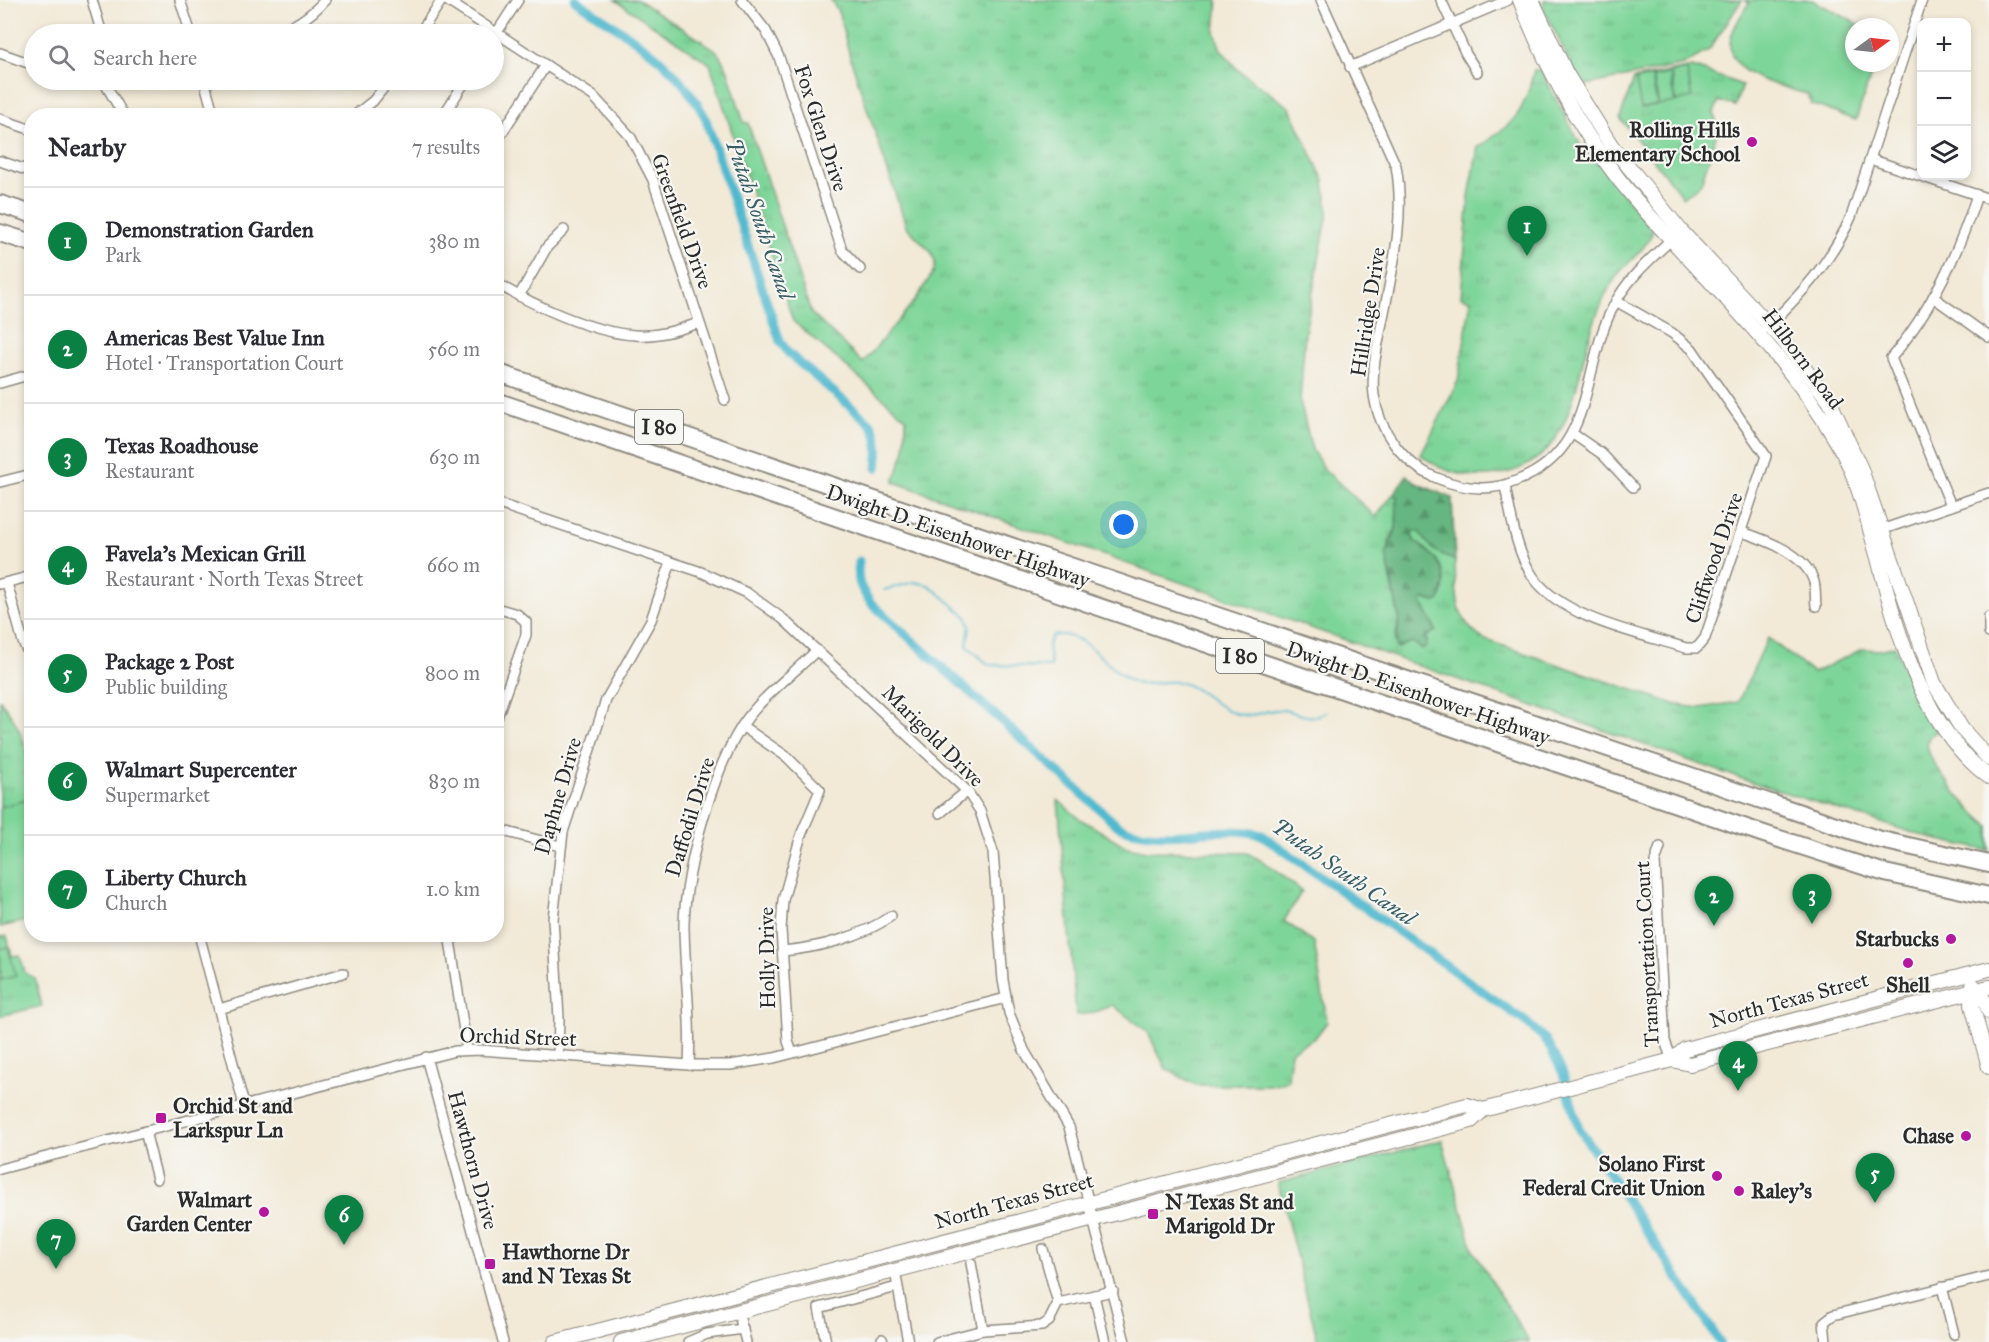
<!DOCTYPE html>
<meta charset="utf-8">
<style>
body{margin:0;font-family:"IM FELL Great Primer",serif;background:#f2f2f3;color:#2b2b33}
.controls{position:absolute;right:18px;top:18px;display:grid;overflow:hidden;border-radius:12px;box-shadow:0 3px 9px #0003}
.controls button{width:54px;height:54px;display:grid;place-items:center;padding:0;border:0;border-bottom:2px solid #e1e1e2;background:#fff;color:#2b2b33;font:30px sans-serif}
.compass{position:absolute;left:1845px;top:18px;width:54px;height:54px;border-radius:50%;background:#fff;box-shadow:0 3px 9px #0003;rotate:75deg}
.you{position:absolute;left:1124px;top:525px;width:21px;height:21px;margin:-15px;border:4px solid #fff;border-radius:50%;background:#1a73e8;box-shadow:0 0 0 9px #1a73e833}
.badge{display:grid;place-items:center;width:39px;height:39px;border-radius:50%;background:#0b8043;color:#fff;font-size:20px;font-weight:700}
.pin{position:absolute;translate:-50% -50px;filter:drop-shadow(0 2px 3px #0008)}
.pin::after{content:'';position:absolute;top:32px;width:21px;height:18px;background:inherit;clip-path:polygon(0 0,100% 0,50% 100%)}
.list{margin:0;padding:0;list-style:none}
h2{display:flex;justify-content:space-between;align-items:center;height:78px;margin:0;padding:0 24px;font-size:26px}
h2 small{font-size:20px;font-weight:400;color:#7c7c81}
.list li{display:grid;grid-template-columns:39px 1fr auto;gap:18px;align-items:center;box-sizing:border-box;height:108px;padding:0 24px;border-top:2px solid #e1e1e2}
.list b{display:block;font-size:22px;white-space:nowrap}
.list p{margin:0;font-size:20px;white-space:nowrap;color:#7c7c81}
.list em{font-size:20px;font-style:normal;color:#7c7c81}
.icon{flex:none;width:33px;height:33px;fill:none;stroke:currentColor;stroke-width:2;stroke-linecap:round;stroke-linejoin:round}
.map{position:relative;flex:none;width:1989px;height:1342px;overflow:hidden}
.search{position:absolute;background:#fff;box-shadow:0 3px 9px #0003;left:24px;top:24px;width:480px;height:66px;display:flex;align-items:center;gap:15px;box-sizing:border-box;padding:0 21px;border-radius:33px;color:#7c7c81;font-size:22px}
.panel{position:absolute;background:#fff;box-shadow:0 3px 9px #0003;left:24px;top:108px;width:480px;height:834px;border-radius:24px}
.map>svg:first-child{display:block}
</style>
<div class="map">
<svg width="1989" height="1342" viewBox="0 0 1989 1342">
<defs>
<pattern id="grass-tufts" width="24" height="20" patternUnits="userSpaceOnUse" patternTransform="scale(1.5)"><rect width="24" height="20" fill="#7ed599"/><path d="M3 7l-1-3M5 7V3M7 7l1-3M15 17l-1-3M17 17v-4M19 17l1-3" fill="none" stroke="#6db784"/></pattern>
<pattern id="forest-firs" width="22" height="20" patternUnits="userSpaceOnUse" patternTransform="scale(1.5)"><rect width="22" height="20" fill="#66b681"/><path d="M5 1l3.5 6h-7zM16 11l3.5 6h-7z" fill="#54946a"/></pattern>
</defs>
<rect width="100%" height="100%" fill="#f6f6f2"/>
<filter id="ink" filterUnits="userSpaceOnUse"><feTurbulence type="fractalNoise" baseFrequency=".0167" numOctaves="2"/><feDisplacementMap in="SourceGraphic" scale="12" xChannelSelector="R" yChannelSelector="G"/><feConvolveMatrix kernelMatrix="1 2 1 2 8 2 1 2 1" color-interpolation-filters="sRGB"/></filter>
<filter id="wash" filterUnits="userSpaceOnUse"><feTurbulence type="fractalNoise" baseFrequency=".008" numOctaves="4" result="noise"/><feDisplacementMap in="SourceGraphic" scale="24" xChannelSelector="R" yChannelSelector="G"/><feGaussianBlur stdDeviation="1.35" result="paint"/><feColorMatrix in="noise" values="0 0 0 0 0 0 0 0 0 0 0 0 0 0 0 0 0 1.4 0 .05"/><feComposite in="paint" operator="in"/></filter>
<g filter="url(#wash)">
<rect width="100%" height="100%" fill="#f2e9d6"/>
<g fill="url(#grass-tufts)" stroke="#548062" stroke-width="1.5">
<path d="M615,0H638L716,50L727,68L744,123H748L811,313L863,363L916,299L934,271L935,262L931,252L906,226L850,57L839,14L831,0H1218L1215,32L1220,48L1237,69L1290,108L1324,181L1328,213L1305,332L1300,401L1312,450L1325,470L1376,517L1393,494L1397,497L1398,515L1396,529L1389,541L1388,565L1399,617L1395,641L1398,648L1436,630L1421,603L1424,599L1435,602L1426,549L1414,541L1411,532L1419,530C1426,544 1440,557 1455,560C1456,592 1454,620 1483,639L1677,705L1700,708L1738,702L1768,638L1813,673L1862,649L1881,650L1895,646L1910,684L1937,731C1936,732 1930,736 1929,737C1917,756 1974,815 1989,826V851L1926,837L1745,780L894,482L905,449L906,418L793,321L710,64Z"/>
<polygon points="1544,0 1742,0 1709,50 1683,65 1581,86 1543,7"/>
<polygon points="1692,67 1742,85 1735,106 1719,101 1714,112 1718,130 1702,180 1698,187 1683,197 1620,118 1634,79"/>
<path d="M1534,70H1541L1585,153L1596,158L1653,231C1647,248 1631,259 1619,273C1611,283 1606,293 1601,305C1571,368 1583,467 1489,476C1465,478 1440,471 1421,455L1458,381L1471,300L1461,297L1469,196L1478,147C1516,122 1523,115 1534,70Z"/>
<path d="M0,700C25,730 32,761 31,799L0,807Z"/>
<polygon points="1058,800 1080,819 1127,847 1147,851 1247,853 1262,861 1302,891 1284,921 1314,942 1327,1022 1315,1038 1291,1051 1288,1080 1272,1085 1196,1085 1166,1069 1147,1031 1112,1005 1093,1013 1076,1015"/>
<polygon points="7,936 12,956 20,955 25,973 35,978 42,1006 0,1016 0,937"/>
<polygon points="1442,1140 1473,1250 1529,1342 1318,1342 1278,1183"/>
</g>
<path fill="url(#forest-firs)" stroke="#487056" stroke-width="1.5" d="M1407,475L1416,483L1452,498L1455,560C1440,557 1426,544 1419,531L1411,532L1414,541C1438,556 1451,572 1440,600L1435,602L1424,599L1422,603L1436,631L1427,636V645L1422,649L1412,642L1396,648L1399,617L1386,554L1396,529L1397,497L1393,494Z"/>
<g fill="#7ed599" stroke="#548062" stroke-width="1.5">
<path d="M1745,0H1812L1864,27H1854V63H1875L1856,120L1811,104L1812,100L1808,98L1809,95C1781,85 1722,77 1731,37C1734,25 1743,13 1749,3Z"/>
<polygon points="1687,70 1692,98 1676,101 1671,73"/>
<polygon points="1669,74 1675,102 1659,105 1653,77"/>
<polygon points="1652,77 1657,105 1641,108 1636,80"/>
<polygon points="31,799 31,920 0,927 0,807"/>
<polygon points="8,947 16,976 1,980 0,949"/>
</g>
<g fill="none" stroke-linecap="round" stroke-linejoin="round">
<path stroke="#51b9cf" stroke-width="2" d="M884,590L914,582L929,585L967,617L970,625L967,646L989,665L1051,667L1048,645L1052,636C1086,628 1105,669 1133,682C1146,688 1167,678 1182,683C1204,689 1219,712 1243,715C1256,717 1270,708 1283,710C1301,713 1309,722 1326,712"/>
<g stroke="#51b9cf" stroke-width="9">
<path d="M575,0C628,36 674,58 705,117L780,341L789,354L871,424C880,439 879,452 877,468"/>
<path d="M859,561C856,580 860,589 872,604L1118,826C1164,847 1214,822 1262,835L1526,1022L1546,1040L1552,1052L1562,1071L1579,1128L1720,1342"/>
</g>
</g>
</g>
<g filter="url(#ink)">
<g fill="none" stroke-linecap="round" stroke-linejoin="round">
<g stroke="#8e8a80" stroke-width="12">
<g id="street">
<polyline points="92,0 102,34"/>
<polyline points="180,0 191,34"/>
<polyline points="446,0 593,96 630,136 653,180 725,400"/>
<polyline points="742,0 766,31 779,57 842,250 860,269"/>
<path d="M1321,0L1396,166C1406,221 1391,274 1381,328C1377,349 1371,373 1374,395C1379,431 1404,465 1437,478C1463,489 1490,492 1516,481C1597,450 1580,371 1613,307C1627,278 1652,258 1675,236"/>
<polyline points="1441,0 1466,54 1477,72"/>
<path d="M272,34C294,28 310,17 325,0"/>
<polyline points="419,34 442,0"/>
<polyline points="494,37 518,0"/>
<polyline points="0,53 34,65"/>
<polyline points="1350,67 1508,0"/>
<polyline points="103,80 124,116"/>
<polyline points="204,80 214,116"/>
<polyline points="354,116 373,101 390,80"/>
<polyline points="443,116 466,80"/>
<polyline points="0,119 32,130"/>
<polyline points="496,142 546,65"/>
<polyline points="1870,159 1989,199"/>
<polyline points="0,161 32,172"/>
<path d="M496,283C533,305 593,333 635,335C657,337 678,330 699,323"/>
<polyline points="519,296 547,247 564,230"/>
<polyline points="1933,297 1989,337"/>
<path d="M1766,328C1801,295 1831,262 1851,217L1922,0"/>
<polyline points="0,383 32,374"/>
<polyline points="1573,434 1602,454 1633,487"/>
<polyline points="0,482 32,474"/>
<path d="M1505,486C1511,515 1516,553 1534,578C1564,619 1638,633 1686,648H1697L1705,638L1766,456L1692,349L1672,333L1616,301"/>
<polyline points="496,503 701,572 747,593 783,619 967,791 980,811 993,852 1003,980 1009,1013 1024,1050 1069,1127 1125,1342"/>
<path d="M1951,506L1891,358C1931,311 1958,254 1977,195"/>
<polyline points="1878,531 1989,493"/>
<path d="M1742,532C1766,540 1806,554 1814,582C1816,589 1815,598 1816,606"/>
<polyline points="7,583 23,642 32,661"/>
<polyline points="0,584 32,576"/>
<polyline points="496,608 517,614 526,622 526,635 496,720"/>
<polyline points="1989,617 1989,633"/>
<polyline points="742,726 787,757 820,790 801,835 783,900 781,929 788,1041 792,1053"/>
<polyline points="940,813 967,791"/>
<polyline points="496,829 560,846"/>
<polyline points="1660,847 1655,862 1665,1041 1672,1060"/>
<polyline points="199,934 244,1105"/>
<polyline points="449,934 467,1050"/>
<path d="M782,951C818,948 862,937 891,916"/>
<polyline points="219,1009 343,973"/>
<polyline points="558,1056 559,1018 553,919 563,832 606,700 651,620 671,562"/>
<polyline points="426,1057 503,1342"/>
<path d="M689,1065C692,1018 684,971 684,924C685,867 716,753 754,710C773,688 797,670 817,650"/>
<polyline points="145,1131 157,1179"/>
<polyline points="0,1169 455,1051 480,1050 689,1065 730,1065 774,1058 1006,998"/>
<polyline points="1043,1249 1058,1303"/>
<polyline points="971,1263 983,1330"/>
<polyline points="895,1271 908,1342"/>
<polyline points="1942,1287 1954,1334"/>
<polyline points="1094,1295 1105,1342"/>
<polyline points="738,1311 746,1342"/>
<polyline points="882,1339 883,1342"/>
<polyline points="688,1342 707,1334 743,1329"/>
<polyline points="826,1342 819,1308 897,1287"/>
<polyline points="937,1342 983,1330 1042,1326 1049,1321 1058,1303 1113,1291"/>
<polyline points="1826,1342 1824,1322 1833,1315 1989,1276"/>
</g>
</g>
<g stroke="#8e8a80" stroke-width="16">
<g id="secondary">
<path d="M1520,0C1548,72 1585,141 1635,199C1707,283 1790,354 1843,453C1860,485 1868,524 1878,558C1897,634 1924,729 1989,777"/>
<polyline points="1532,0 1566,73 1611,145 1681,231 1782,339 1830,402 1861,469 1934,683 1962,729 1989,759"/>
<polyline points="1973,985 1972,1005 1989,1067"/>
<polyline points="1975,991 1986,1002 1989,1012"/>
<polyline points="1672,1060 1690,1064 1989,987"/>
<polyline points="555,1342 1467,1105 1483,1110"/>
<polyline points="621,1342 1471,1121 1483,1110 1672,1060 1685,1049 1989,969"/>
</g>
</g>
<g stroke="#8e8a80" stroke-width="20">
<g id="highway">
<polyline points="0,204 32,214"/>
<polyline points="0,233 32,243"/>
<polyline points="496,372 1877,839 1989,864"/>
<polyline points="496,401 1764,834 1885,873 1989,896"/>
</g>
</g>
<use href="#street" stroke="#fff" stroke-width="9"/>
<use href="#secondary" stroke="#fff" stroke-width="14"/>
<use href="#highway" stroke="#fff" stroke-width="16"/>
</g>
</g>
<g fill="#b5179e" stroke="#f6f6f2" stroke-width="2">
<circle cx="1752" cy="142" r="6"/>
<circle cx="1951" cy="939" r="6"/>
<circle cx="1908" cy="963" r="6"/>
<rect x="155" y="1112" width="12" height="12" rx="3"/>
<circle cx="1966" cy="1136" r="6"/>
<circle cx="1717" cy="1176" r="6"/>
<circle cx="1739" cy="1191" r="6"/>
<circle cx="264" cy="1212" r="6"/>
<rect x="1147" y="1208" width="12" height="12" rx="3"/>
<rect x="484" y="1258" width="12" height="12" rx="3"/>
</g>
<g text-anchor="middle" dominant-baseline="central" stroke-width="4.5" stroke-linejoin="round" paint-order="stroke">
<g fill="#f6f6f2" stroke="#686867" stroke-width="1.5">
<rect x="635" y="410" width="48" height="34" rx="4.5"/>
<rect x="1216" y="639" width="48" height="34" rx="4.5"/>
</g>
<g font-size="20" font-weight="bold" fill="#2b2b2b">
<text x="659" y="427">I 80</text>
<text x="1240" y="656">I 80</text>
</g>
<g font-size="21" fill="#2b2b2b" stroke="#f6f6f2">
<text transform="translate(821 128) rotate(72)">Fox Glen Drive</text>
<text transform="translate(682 221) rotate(70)">Greenfield Drive</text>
<text transform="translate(1368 312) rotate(-81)">Hillridge Drive</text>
<text transform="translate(1803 359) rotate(53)">Hilborn Road</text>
<text transform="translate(958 536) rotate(19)">Dwight D. Eisenhower Highway</text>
<text transform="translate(1714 558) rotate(-71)">Cliffwood Drive</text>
<text transform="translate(1418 693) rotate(19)">Dwight D. Eisenhower Highway</text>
<text transform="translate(933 736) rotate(45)">Marigold Drive</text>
<text transform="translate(558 796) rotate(-74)">Daphne Drive</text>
<text transform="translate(690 817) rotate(-73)">Daffodil Drive</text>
<text transform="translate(1647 954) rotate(-93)">Transportation Court</text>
<text transform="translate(767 958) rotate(-91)">Holly Drive</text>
<text transform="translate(1789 1000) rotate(-15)">North Texas Street</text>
<text transform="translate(518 1037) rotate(2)">Orchid Street</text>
<text transform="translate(473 1160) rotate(75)">Hawthorn Drive</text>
<text transform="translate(1014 1201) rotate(-15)">North Texas Street</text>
</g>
<g font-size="21" font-weight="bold" fill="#2b2b2b" stroke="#f6f6f2" text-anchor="end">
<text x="1740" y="130">Rolling Hills<tspan x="1740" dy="24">Elementary School</tspan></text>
<text x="1939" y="939">Starbucks</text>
<text x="1908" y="985" text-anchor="middle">Shell</text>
<text x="173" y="1106" text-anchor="start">Orchid St and<tspan x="173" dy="24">Larkspur Ln</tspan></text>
<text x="1954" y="1136">Chase</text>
<text x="1705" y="1164">Solano First<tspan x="1705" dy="24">Federal Credit Union</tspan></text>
<text x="1751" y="1191" text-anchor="start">Raley's</text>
<text x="252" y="1200">Walmart<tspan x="252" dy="24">Garden Center</tspan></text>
<text x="1165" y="1202" text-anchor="start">N Texas St and<tspan x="1165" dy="24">Marigold Dr</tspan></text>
<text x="502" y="1252" text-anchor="start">Hawthorne Dr<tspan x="502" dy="24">and N Texas St</tspan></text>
</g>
<g font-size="22" font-style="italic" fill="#385d64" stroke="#f6f6f2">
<text transform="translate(760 219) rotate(71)">Putah South Canal</text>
<text transform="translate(1344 872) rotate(35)">Putah South Canal</text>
</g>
</g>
</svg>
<div class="controls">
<button>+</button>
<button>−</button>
<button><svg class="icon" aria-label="layers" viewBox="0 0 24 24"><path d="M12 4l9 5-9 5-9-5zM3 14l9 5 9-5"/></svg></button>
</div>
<svg class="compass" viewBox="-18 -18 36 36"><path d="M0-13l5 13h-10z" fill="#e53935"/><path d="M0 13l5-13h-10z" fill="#7c7c81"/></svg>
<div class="you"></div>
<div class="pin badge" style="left:1527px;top:256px">1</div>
<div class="pin badge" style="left:1714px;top:926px">2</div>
<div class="pin badge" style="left:1812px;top:924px">3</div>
<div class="pin badge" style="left:1738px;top:1091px">4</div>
<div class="pin badge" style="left:1875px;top:1203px">5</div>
<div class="pin badge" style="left:344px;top:1245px">6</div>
<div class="pin badge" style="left:56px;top:1269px">7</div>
<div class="search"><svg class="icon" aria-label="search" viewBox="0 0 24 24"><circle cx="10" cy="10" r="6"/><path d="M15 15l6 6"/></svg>Search here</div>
<section class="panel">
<h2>Nearby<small>7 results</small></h2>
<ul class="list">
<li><span class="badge">1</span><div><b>Demonstration Garden</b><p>Park</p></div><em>380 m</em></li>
<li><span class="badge">2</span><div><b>Americas Best Value Inn</b><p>Hotel · Transportation Court</p></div><em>560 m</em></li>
<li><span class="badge">3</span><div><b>Texas Roadhouse</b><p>Restaurant</p></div><em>630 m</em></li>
<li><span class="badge">4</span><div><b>Favela's Mexican Grill</b><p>Restaurant · North Texas Street</p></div><em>660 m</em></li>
<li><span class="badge">5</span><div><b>Package 2 Post</b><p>Public building</p></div><em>800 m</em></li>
<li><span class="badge">6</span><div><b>Walmart Supercenter</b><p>Supermarket</p></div><em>830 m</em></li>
<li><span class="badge">7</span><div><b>Liberty Church</b><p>Church</p></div><em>1.0 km</em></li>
</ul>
</section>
</div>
